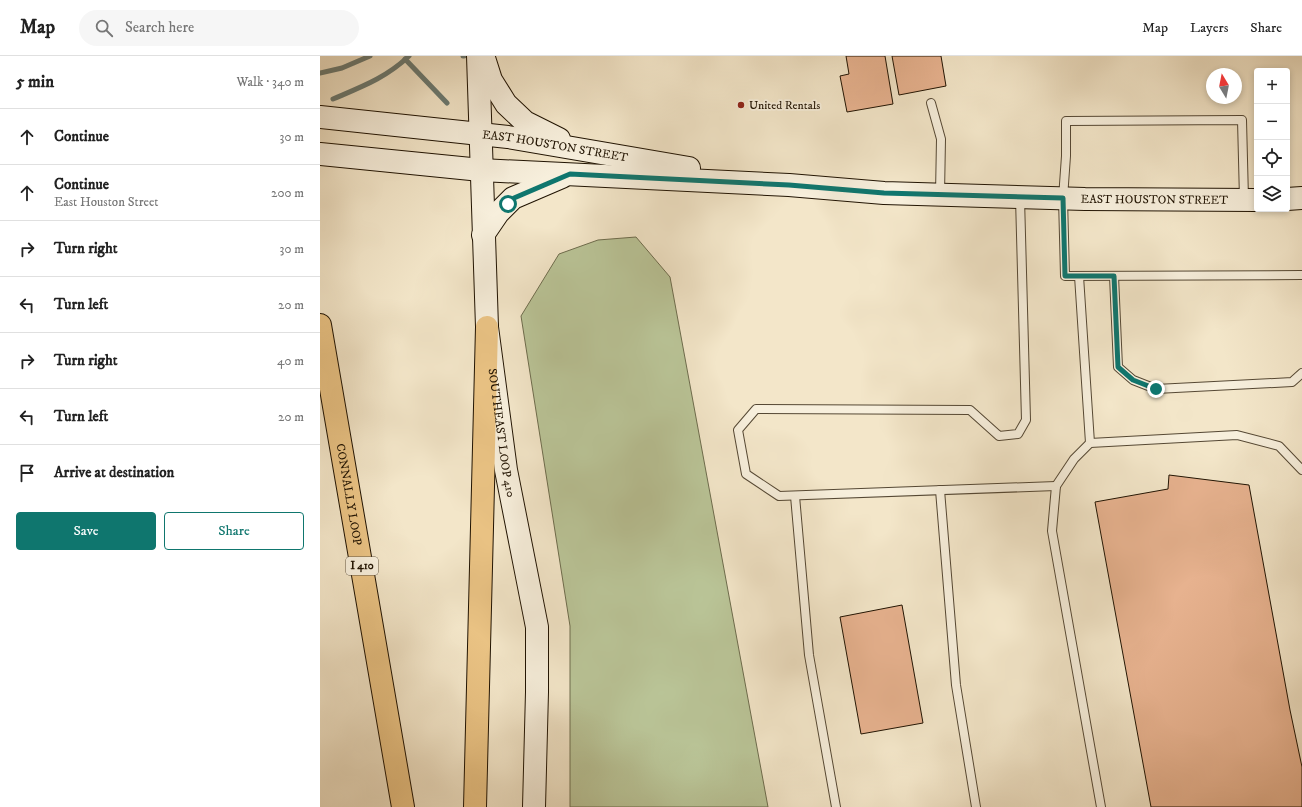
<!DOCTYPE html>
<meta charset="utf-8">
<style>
body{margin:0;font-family:"IM FELL DW Pica",serif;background:#f6f6f6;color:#222}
.controls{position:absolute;right:12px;top:12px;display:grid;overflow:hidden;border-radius:4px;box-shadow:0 2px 6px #0003}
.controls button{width:36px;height:36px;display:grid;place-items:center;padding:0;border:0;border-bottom:1px solid #e0e0e0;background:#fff;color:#222;font:20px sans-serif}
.compass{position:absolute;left:886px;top:12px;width:36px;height:36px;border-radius:50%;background:#fff;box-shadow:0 2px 6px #0003;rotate:350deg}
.stop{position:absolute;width:12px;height:12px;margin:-9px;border:3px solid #0f766e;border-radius:50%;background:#fff}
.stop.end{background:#0f766e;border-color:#fff;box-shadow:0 1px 4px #0008}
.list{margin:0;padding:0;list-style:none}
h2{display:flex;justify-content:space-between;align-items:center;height:52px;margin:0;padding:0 16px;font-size:17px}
h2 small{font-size:13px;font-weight:400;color:#767676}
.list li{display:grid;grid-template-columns:26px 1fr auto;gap:12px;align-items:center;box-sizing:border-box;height:56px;padding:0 16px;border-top:1px solid #e0e0e0}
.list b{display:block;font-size:15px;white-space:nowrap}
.list p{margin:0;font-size:13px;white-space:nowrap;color:#767676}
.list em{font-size:13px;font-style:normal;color:#767676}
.actions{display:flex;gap:8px;padding:12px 16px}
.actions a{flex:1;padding:9px 0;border:1px solid #0f766e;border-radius:4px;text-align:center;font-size:14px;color:#0f766e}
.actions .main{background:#0f766e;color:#fff}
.icon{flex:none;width:22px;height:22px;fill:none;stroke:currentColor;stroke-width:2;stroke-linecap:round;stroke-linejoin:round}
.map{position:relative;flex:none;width:982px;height:751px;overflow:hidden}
header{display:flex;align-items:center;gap:24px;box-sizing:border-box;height:56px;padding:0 20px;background:#fff;border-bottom:1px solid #e0e0e0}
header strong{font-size:19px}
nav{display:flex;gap:22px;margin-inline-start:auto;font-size:14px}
.search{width:280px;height:36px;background:#f6f6f6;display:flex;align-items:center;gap:10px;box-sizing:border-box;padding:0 14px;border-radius:22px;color:#767676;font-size:15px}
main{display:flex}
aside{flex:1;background:#fff}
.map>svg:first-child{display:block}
</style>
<header>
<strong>Map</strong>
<div class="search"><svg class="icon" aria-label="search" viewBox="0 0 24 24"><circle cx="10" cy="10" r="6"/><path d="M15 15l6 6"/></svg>Search here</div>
<nav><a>Map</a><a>Layers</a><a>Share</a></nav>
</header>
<main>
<aside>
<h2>5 min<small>Walk · 340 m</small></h2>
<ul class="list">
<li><svg class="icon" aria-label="ahead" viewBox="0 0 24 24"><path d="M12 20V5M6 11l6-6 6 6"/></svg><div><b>Continue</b></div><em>30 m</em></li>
<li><svg class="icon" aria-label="ahead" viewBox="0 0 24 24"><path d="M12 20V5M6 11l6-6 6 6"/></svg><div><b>Continue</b><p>East Houston Street</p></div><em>200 m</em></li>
<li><svg class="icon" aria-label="right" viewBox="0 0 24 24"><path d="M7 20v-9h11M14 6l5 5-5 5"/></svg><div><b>Turn right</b></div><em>30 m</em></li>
<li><svg class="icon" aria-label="left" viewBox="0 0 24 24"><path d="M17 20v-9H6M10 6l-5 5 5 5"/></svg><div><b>Turn left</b></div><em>20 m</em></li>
<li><svg class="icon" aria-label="right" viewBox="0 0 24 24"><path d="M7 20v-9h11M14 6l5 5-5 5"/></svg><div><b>Turn right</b></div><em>40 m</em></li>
<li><svg class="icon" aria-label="left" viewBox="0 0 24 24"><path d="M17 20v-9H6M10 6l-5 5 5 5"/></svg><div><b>Turn left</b></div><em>20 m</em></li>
<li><svg class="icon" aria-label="arrive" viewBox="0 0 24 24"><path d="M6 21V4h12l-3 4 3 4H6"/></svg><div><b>Arrive at destination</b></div></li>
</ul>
<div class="actions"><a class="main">Save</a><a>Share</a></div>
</aside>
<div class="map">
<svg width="982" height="751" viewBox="0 0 982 751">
<rect width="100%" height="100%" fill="#f3e6c9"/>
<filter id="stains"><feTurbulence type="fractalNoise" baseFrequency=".005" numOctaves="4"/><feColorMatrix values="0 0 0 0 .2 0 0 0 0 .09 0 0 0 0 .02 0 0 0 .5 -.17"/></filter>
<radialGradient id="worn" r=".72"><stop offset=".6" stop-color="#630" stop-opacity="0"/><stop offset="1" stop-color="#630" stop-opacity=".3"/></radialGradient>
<polygon fill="#bac598" stroke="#6d6c4d" points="316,181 350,221 448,751 250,751 250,570 201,260 239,198 278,184"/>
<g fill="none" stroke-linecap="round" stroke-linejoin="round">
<g stroke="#6b7a72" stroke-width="5">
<polyline points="143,0 144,0"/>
<polyline points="85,3 127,47"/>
<polyline points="0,17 22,12 50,0"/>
<path d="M13,43C41,31 66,22 89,0"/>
</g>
</g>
<g fill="#e7b28f" stroke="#201302">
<polygon points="526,0 565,0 573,48 527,56 520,20 529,18"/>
<polygon points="572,0 621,0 626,30 579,39"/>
<polygon points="849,419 929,429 970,654 982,711 982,751 831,751 775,446 848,433"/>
<polygon points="582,549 603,667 541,678 520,561"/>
</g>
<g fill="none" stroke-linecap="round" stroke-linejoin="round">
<g stroke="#554834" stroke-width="10">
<g id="lane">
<polyline points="611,47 621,83 620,138"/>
<polyline points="700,142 706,364 698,378 679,380 650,354 436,353 418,374 426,418 459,440 736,430"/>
<polyline points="924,143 922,64 746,65 746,100 743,142 745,220 982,219"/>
<polyline points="759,220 770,387"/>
<polyline points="794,220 798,311 813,324 836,333 972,326 982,317"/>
<polyline points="620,434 636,629 656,751"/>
<polyline points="475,440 489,599 516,751"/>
<polyline points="781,751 732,475 736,430 754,403 770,387 917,379 959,390 982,414"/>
</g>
</g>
<g stroke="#201302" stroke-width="24">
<g id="secondary">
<path id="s1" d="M158,0L167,271L186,414L217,571V636L214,751"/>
<polyline points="164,2 171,24 186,48 205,66 239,83"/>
<path id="s2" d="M0,61L188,81L369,112"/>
<path id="s3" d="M0,98L161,114L469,129L564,137L765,143L937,144"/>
<polyline points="967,143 982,142"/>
<polyline points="163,179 178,157 193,142 242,121"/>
</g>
</g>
<g stroke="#201302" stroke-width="24">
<g id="highway">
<path id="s4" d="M0,269L83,751"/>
<polyline points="155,751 167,271"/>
</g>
</g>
<use href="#lane" stroke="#f7efdc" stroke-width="8"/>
<use href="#secondary" stroke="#f7efdc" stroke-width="22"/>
<use href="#highway" stroke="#eac384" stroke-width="22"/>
</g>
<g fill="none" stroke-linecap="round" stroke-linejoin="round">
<polyline stroke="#0f766e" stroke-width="5" points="188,148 194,142 250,118 469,129 564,137 743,142 745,220 794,220 798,311 813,324 836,333"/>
</g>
<circle fill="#8f2418" stroke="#f7efdc" stroke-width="1.5" cx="421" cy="49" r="4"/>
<g text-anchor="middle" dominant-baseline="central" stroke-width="3.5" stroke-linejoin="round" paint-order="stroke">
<rect fill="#f7efdc" stroke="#605543" stroke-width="1" x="26" y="501" width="32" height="18" rx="3"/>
<g font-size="11" font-weight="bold" fill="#201302">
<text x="42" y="510">I 410</text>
</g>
<g font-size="12" fill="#201302" stroke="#f7efdc" text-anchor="start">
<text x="429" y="49">United Rentals</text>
</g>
<g font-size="12" fill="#201302" stroke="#f7efdc">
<text stroke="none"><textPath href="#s2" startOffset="237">EAST HOUSTON STREET</textPath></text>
<text stroke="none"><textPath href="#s3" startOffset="836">EAST HOUSTON STREET</textPath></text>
<text stroke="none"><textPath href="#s1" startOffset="378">SOUTHEAST LOOP 410</textPath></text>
<text stroke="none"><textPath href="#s4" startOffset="172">CONNALLY LOOP</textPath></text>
</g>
</g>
<rect width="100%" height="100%" filter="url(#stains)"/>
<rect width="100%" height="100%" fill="url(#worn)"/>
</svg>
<div class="controls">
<button>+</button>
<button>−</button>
<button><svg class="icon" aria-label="locate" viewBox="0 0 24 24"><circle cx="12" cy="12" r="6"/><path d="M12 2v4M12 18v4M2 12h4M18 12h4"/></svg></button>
<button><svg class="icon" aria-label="layers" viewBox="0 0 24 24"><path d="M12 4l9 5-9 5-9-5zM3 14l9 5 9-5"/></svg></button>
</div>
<svg class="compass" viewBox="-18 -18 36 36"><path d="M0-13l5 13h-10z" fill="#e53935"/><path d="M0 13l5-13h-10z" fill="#767676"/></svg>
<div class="stop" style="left:188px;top:148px"></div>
<div class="stop end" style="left:836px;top:333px"></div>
</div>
</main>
